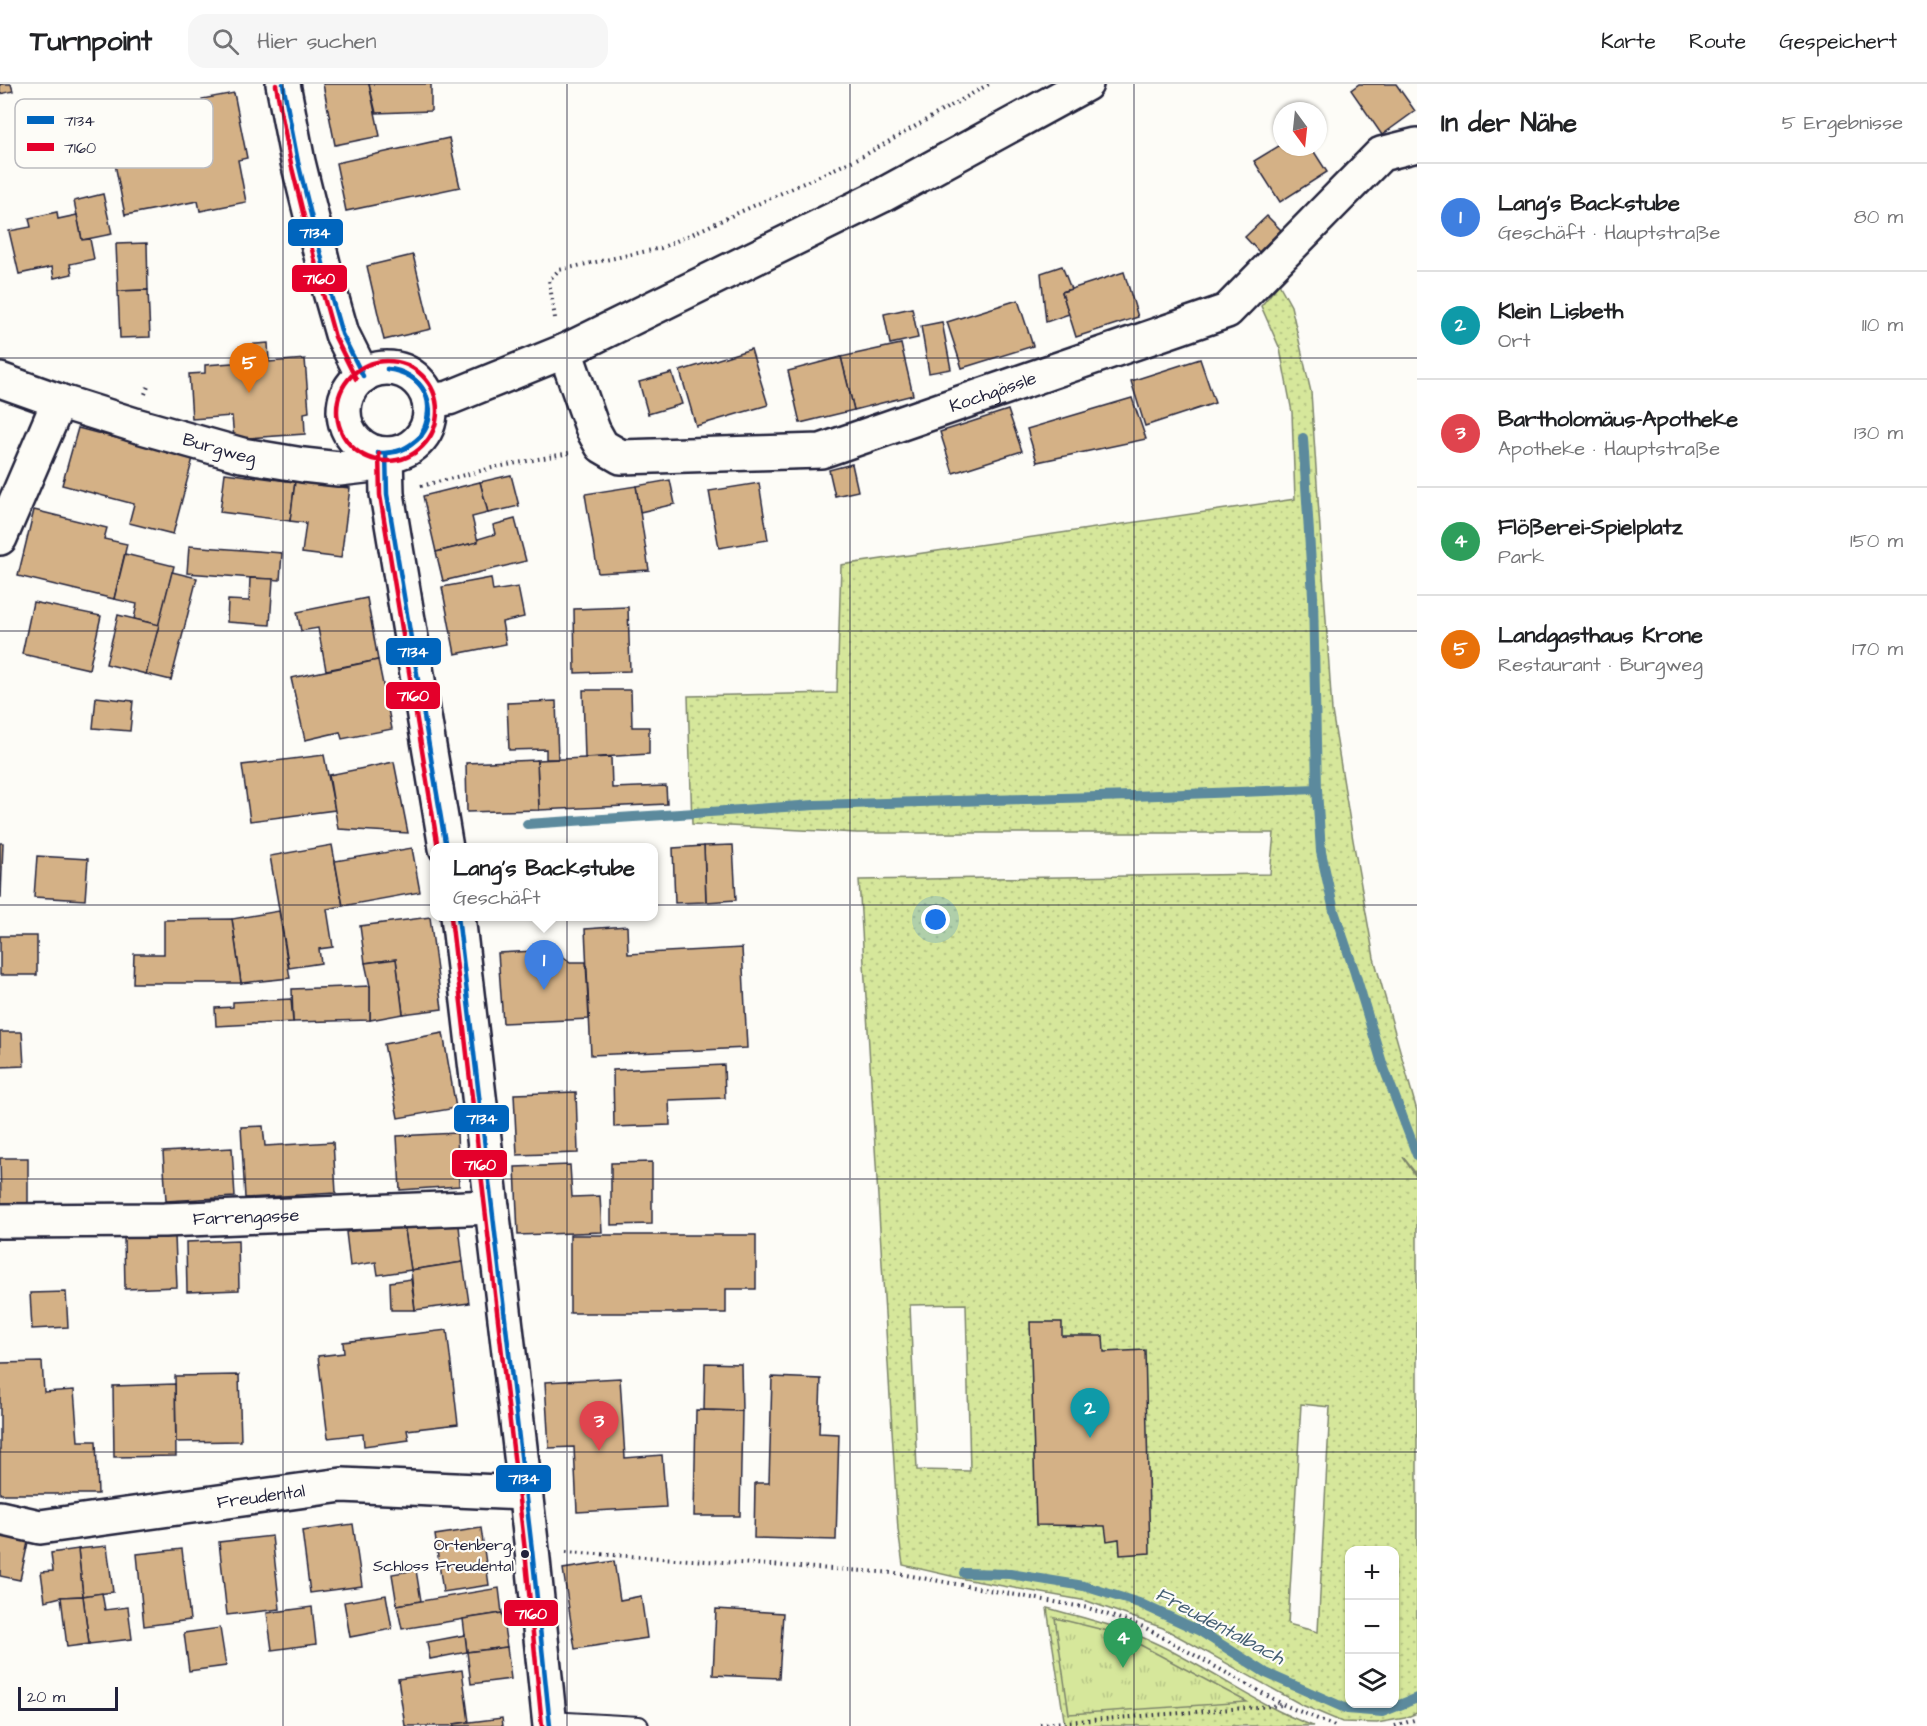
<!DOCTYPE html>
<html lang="de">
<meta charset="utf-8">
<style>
body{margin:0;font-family:"Architects Daughter",sans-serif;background:#f6f6f6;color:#202124}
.controls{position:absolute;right:18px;bottom:18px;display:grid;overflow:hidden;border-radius:12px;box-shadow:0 2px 4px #0004}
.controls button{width:54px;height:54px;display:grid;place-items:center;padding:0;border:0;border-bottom:2px solid #e0e0e0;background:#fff;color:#202124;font:30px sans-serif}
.compass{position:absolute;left:1273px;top:18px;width:54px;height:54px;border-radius:50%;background:#fff;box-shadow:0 2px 4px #0004;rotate:165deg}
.scale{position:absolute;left:18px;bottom:15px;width:100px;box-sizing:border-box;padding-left:6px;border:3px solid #22223b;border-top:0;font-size:16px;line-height:21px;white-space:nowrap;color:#22223b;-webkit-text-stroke:4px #fdfcf7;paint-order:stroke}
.you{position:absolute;left:936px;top:836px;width:21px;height:21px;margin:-15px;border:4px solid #fff;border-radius:50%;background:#1a73e8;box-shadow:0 0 0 9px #1a73e833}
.badge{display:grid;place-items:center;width:39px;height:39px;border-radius:50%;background:#b45309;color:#fff;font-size:20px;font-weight:700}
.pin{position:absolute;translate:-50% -50px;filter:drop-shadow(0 2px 3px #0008)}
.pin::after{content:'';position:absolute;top:32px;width:21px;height:18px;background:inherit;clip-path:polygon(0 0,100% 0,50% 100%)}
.popup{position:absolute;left:430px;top:759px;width:228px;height:78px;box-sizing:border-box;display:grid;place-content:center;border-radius:12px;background:#fff;filter:drop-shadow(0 2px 4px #0005);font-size:20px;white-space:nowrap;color:#757577}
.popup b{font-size:22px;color:#202124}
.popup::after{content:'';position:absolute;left:50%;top:100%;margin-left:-12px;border:12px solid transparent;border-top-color:#fff}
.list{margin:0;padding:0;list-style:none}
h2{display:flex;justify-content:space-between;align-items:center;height:78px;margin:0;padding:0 24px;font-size:26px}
h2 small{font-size:20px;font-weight:400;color:#757577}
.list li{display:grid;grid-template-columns:39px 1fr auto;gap:18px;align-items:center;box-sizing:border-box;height:108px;padding:0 24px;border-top:2px solid #e0e0e0}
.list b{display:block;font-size:22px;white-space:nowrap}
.list p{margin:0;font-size:20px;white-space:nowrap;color:#757577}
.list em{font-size:20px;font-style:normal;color:#757577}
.icon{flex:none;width:33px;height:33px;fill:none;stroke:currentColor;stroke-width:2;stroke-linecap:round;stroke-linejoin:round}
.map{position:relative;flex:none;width:1417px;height:1642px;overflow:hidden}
header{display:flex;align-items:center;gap:36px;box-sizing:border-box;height:84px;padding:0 30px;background:#fff;border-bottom:2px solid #e0e0e0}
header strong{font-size:28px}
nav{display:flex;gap:33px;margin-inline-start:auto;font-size:21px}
.search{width:420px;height:54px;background:#f6f6f6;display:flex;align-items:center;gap:15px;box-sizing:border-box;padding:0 21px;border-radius:18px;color:#757577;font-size:22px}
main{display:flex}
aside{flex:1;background:#fff}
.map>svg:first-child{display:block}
</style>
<header>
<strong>Turnpoint</strong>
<div class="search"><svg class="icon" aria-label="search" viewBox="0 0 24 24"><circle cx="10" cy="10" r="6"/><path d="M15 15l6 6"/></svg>Hier suchen</div>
<nav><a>Karte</a><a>Route</a><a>Gespeichert</a></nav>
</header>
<main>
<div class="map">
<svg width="1417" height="1642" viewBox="0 0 1417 1642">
<defs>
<pattern id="grass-dots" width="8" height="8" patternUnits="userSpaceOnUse" patternTransform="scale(1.5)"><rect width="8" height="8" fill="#d6e79b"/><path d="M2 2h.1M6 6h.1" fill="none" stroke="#b7c686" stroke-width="1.8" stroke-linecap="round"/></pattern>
<pattern id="park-tufts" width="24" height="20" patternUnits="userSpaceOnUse" patternTransform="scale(1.5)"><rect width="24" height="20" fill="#d6e79b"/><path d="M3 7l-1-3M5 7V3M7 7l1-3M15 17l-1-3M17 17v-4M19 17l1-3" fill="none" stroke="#b7c686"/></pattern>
</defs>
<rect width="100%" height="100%" fill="#fdfcf7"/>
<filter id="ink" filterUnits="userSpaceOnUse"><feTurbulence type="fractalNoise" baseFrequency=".0167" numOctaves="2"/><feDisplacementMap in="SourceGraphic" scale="12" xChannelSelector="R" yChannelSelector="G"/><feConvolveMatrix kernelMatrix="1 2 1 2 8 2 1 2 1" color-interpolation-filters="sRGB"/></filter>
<g filter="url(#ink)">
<g fill="url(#grass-dots)" stroke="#7c846b" stroke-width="1.5" fill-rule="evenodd">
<path d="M1279,200L1291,222L1311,308L1332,627L1353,756L1374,874L1417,1027V1091L1403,1073L1417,1094V1629L1405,1634L1377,1639L1342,1638L1302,1621L1163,1544L1087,1517L964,1495L903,1481L898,1446L859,796L1270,790L1274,749H857L692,740L688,612L837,609L841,481L1295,415L1292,328L1280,265L1261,222ZM966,1220L970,1387L917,1386L910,1221ZM1301,1320L1330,1323L1318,1548L1288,1540ZM1350,1466H1394V1620H1350Z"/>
<path d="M1047,1524C1084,1534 1119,1542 1153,1558C1208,1583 1256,1621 1313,1642H1065Z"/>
</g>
<polygon fill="url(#park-tufts)" stroke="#7c846b" stroke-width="1.5" points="1055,1534 1120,1550 1247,1618 1069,1630"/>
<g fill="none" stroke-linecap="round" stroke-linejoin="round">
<g stroke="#5c8a9d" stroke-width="10">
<polyline points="1303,354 1313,512 1317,705 1321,768 1334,827 1355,889 1382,979 1417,1071"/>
<polyline points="527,740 815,721 1132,712 1317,705"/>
<polyline points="964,1489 1010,1490 1084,1502 1139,1519 1200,1547 1266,1589 1347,1625 1382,1628 1417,1614"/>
</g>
</g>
<g fill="#d4b186" stroke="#22223b" stroke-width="1.5">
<polygon points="0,0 11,0 13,7 0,10"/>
<polygon points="323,0 369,0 380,52 335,61"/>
<polygon points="369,0 431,0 431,27 376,29"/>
<polygon points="1359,0 1396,0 1415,27 1382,51 1351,6"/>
<polygon points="234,9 247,74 238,76 246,118 200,127 198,117 125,131 107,39 203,20 202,15"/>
<polygon points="449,54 460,103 346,127 336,79"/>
<polygon points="1282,60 1282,63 1311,63 1327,88 1280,118 1254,77"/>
<polygon points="103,110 112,150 82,156 74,117"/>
<polygon points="57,128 58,135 77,131 82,156 90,155 94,175 70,180 72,190 54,194 52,183 19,190 9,147 31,143 29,134"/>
<polygon points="1267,132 1281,146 1259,168 1245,153"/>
<polygon points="147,159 148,206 118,207 116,160"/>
<polygon points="413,171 431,245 384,256 367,182"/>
<polygon points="1062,182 1071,205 1062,208 1069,230 1046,238 1041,189"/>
<polygon points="1124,188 1138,233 1076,253 1062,208"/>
<polygon points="148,206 150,253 120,254 118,207"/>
<polygon points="1018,216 1033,262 962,284 947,238"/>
<polygon points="912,224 918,254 890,260 884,230"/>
<polygon points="942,238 951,285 929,289 921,242"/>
<polygon points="268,259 269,278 305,275 309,328 304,329 305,350 234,355 232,332 192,335 189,290 205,289 205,281 246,278 244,261"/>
<polygon points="901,260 913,311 854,326 841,273"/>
<polygon points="751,265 768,321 696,342 680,287"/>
<polygon points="841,273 854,326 800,339 788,287"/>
<polygon points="1200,275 1215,319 1145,342 1131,297"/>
<polygon points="672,289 682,320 648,330 639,298"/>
<polygon points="1132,314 1146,355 1037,378 1027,345"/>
<polygon points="1008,326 1022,367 953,389 940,348"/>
<polygon points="78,344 193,374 173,450 129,439 134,420 62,401"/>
<polygon points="852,380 858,407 835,412 829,386"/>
<polygon points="225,389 295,398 290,437 220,428"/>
<polygon points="511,391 519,422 488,429 480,398"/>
<polygon points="670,396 675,420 640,428 636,402"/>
<polygon points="295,398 350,404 341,474 302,469 306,439 290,437"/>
<polygon points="480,398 488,429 472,433 478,458 436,468 423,412"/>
<polygon points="759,399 768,456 719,464 709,407"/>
<polygon points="636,402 649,486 598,489 585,410"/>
<polygon points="34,426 107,444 104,455 127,460 114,515 18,492"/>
<polygon points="515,435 526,477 443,497 436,468 478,458 478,455 495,450 493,441"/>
<polygon points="189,462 282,469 280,496 187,489"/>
<polygon points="125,470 174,482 159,541 134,535 137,520 114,515"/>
<polygon points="172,488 197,494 171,596 146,590"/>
<polygon points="250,494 273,495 270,541 227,538 228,516 249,517"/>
<polygon points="491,494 493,507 518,503 524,533 502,538 506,560 455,570 442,503"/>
<polygon points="367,514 378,576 326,586 318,544 301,547 297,528"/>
<polygon points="33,518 101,532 89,585 22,570"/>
<polygon points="628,523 630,587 575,589 574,525"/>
<polygon points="118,531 159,541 146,590 106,580"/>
<polygon points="378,576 392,645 342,655 340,648 305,656 291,594"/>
<polygon points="583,606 631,606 632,643 649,643 649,670 585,674"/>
<polygon points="96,613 133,617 130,647 93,644"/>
<polygon points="556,617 558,675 546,675 546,665 509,666 507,619"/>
<polygon points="324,671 335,726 250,737 242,681"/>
<polygon points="611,673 612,704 666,702 667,720 539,726 537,676"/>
<polygon points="537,676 539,726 467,728 466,679"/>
<polygon points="394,678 408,749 338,745 329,691"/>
<polygon points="0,759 3,759 1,813 0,813"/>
<polygon points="332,761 343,822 327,825 333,863 319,865 321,879 289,884 270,772"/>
<polygon points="733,761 736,816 706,818 704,762"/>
<polygon points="704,762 706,818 675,819 673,764"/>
<polygon points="412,764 420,808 343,822 335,777"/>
<polygon points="37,772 88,775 85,816 34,813"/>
<polygon points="279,827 290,894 241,899 232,835"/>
<polygon points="430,833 442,925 403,930 396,875 365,879 360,842"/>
<polygon points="232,835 241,899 133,899 134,870 164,870 164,836"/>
<polygon points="627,842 628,870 742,864 747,964 591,971 585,845"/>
<rect x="0" y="852" width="37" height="39"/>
<polygon points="555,866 570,878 586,878 589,935 503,939 498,869"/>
<polygon points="396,875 403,930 370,936 370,902 365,879"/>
<polygon points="370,902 370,936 293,938 292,905"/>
<polygon points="291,915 293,938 216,942 215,924 233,923 233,918"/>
<polygon points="0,948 22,948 24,982 0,983"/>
<polygon points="443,949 456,1024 398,1034 384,960"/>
<polygon points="724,981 725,1014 669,1016 670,1041 614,1043 613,986"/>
<polygon points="576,1008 578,1069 517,1071 514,1010"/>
<polygon points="263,1042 265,1062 333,1058 336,1109 245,1114 241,1043"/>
<polygon points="457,1049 459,1102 400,1106 397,1052"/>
<polygon points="232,1064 235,1113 166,1117 163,1068"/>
<polygon points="0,1074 28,1074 28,1120 1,1120"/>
<polygon points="652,1078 652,1140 611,1141 611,1079"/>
<polygon points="570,1081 572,1113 600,1112 602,1148 518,1151 515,1083"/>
<polygon points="458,1133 463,1178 411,1186 404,1140"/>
<polygon points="404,1140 411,1186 378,1191 376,1178 350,1182 346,1148"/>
<polygon points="570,1151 756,1151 756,1205 726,1205 726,1229 570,1229"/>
<polygon points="175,1152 177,1203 125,1205 124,1154"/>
<polygon points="238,1156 239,1206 187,1208 186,1158"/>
<polygon points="463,1178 469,1219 415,1226 411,1186"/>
<polygon points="411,1195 415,1226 391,1226 390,1198"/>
<polygon points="66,1208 68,1243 32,1245 30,1209"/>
<polygon points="1030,1238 1062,1238 1062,1252 1103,1252 1104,1268 1145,1266 1150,1469 1120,1471 1119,1455 1107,1457 1105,1442 1036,1441"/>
<polygon points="447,1246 458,1340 407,1346 409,1356 364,1362 363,1350 328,1354 318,1272 344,1269 343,1258"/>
<polygon points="42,1278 44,1308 74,1306 78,1357 96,1357 98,1410 0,1410 0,1279"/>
<polygon points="705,1279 741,1280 742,1327 704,1326"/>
<polygon points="239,1291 241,1357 176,1358 175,1292"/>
<polygon points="772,1293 821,1295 819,1349 839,1350 836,1456 754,1454 755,1399 769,1399"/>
<polygon points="620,1294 625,1374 662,1371 666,1423 577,1428 574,1363 549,1364 545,1298"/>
<polygon points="175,1300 176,1372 114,1373 113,1302"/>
<polygon points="696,1326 742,1327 740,1432 694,1432"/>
<polygon points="353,1440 362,1502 310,1509 302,1447"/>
<polygon points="481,1444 489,1501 443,1508 435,1451"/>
<polygon points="0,1451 28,1458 20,1496 0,1492"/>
<polygon points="272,1452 280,1525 227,1531 219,1458"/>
<polygon points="107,1462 113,1508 83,1512 78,1465"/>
<polygon points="78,1465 83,1512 61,1513 45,1517 41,1488 53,1487 51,1469"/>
<polygon points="182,1465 190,1536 144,1542 137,1470"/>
<polygon points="614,1477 620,1516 641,1512 647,1554 575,1565 563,1485"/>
<polygon points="416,1486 421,1517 397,1521 392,1490"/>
<polygon points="499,1504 502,1529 402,1545 397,1521"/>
<polygon points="102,1509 105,1526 128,1523 132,1555 89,1560 83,1512"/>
<polygon points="386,1511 392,1545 350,1553 344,1518"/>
<polygon points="83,1512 89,1560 67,1563 61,1513"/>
<polygon points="312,1523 316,1560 272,1566 267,1529"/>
<polygon points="716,1525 783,1529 779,1594 713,1591"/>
<polygon points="502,1529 507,1563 467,1568 463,1535"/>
<polygon points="220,1544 226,1582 189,1587 184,1549"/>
<polygon points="465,1551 467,1568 430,1575 427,1558"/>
<polygon points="507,1563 511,1595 471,1600 467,1568"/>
<polygon points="462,1586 469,1638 454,1640 454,1642 405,1642 398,1595"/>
<polygon points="502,1634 503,1642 454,1642 454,1640"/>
</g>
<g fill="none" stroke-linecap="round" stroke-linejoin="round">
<g stroke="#22223b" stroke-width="22">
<polyline id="service" points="549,1637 639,1642"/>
</g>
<g stroke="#22223b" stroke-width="38">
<g id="minor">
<path id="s1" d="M565,267L593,346L602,362L621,373L821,367L1227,227L1381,70L1417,61"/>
<path id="s2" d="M0,296L59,317L135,341L242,371L303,381L339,385L365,382L377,369"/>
<polyline points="0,454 59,317"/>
<path id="s3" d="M0,1137L164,1136L492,1123"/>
<path id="s4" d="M0,1434L40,1443L342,1401L524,1409"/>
</g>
</g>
<g stroke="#22223b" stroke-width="38">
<g id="tertiary">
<polyline points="386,370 387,410 446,764"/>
<polyline points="458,832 532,1466 550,1642"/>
</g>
</g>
<g stroke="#22223b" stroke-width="38">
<g id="secondary">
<polyline points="283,0 298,78 330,208 342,250 363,292"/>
<circle cx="387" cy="327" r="43"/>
<polyline points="429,317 449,314 565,267 881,112 1086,0"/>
</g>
</g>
<g stroke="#22223b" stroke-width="4" stroke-dasharray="1.5 4.5" stroke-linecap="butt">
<polyline points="555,234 549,196 559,186 661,164 865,71 989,0"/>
<polyline points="145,310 149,300"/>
<polyline points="421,402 492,384 569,369"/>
<polyline points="566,1468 895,1489 1088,1524 1144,1543 1284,1621 1335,1642"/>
<polyline points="1040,1640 1284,1621"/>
<polyline points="1395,1642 1417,1635"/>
</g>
<use href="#service" stroke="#fdfcf7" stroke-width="18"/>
<use href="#minor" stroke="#fdfcf7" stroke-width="33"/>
<use href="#tertiary" stroke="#fdfcf7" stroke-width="33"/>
<use href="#secondary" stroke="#fdfcf7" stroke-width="33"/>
<g stroke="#fdfcf7" stroke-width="9">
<g id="bus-1">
<polyline points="283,0 298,78 330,208 342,250 363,292"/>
<path d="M387,285C421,286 443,325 421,352"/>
<path d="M387,285C426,291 437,318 421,352"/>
<path d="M378,369C396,370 408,366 421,352"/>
<path d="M378,369C397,369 406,366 421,352"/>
<polyline points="386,370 387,410 446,764"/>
<polyline points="458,832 532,1466 550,1642"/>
</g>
</g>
<g stroke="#fdfcf7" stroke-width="9">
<g id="bus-2">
<polyline points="276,1 291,80 323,210 335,253 356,295"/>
<circle cx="387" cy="327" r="50"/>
<polyline points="379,370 380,411 438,764"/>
<polyline points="451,833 525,1467 542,1642"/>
</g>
</g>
<use href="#bus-1" stroke="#0065bd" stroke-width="4.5"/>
<use href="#bus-2" stroke="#e4002b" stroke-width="4.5"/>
</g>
</g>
<path fill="none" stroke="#22223b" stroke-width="1.5" stroke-opacity="0.55" d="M283,0V1642M567,0V1642M850,0V1642M1134,0V1642M0,274H1417M0,547H1417M0,821H1417M0,1095H1417M0,1368H1417"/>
<circle fill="#22223b" stroke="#fdfcf7" stroke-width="2" cx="525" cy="1470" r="5"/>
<g text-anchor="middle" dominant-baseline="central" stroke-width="4.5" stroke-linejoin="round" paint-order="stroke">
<g font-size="16" fill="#22223b" stroke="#fdfcf7" text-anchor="end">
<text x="514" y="1461">Ortenberg,<tspan x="514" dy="21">Schloss Freudental</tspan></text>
</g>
<g font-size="18" fill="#22223b" stroke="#fdfcf7">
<text stroke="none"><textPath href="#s1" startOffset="506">Kochgässle</textPath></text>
<text stroke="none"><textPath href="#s2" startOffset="230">Burgweg</textPath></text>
<text stroke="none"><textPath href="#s3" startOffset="246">Farrengasse</textPath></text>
<text stroke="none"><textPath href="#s4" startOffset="264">Freudental</textPath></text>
</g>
<g font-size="20" font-style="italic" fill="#445f74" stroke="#fdfcf7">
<text transform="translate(1220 1542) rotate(28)">Freudentalbach</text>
</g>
</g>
<rect x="15" y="15" width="198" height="69" rx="9" fill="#fdfcf7" stroke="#bbbbbf" stroke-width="1.5"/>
<rect x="27" y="32" width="27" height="8" fill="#0065bd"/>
<rect x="27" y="59" width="27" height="8" fill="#e4002b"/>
<g font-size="16" fill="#22223b">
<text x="64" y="42">7134</text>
<text x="64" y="69">7160</text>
</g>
<g stroke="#fdfcf7" stroke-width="2">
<rect x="287" y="134" width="57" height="29" rx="6" fill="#0065bd"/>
<rect x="291" y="180" width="57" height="29" rx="6" fill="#e4002b"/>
<rect x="385" y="553" width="57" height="29" rx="6" fill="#0065bd"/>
<rect x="385" y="597" width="56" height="29" rx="6" fill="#e4002b"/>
<rect x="453" y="1020" width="57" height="29" rx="6" fill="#0065bd"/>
<rect x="451" y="1065" width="57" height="29" rx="6" fill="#e4002b"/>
<rect x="495" y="1380" width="57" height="29" rx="6" fill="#0065bd"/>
<rect x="503" y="1515" width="56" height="28" rx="6" fill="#e4002b"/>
</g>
<g font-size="16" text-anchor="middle" font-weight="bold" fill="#fff">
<text x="315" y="154">7134</text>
<text x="319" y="200">7160</text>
<text x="413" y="573">7134</text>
<text x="413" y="617">7160</text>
<text x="482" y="1040">7134</text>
<text x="480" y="1086">7160</text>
<text x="524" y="1400">7134</text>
<text x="531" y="1535">7160</text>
</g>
</svg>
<div class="controls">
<button>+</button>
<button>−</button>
<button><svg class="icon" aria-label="layers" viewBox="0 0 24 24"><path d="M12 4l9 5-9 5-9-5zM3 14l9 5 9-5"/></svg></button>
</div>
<svg class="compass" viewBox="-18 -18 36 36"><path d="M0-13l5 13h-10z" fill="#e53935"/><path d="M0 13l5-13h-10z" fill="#757577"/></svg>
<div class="scale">20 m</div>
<div class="you"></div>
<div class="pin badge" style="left:544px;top:906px;background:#3f7fe0">1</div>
<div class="popup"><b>Lang's Backstube</b>Geschäft</div>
<div class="pin badge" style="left:1090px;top:1354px;background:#0f9aa8">2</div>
<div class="pin badge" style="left:599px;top:1367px;background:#e0444e">3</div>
<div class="pin badge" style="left:1123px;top:1584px;background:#2e9e5b">4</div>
<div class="pin badge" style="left:249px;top:309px;background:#e8710a">5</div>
</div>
<aside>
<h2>In der Nähe<small>5 Ergebnisse</small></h2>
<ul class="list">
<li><span class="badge" style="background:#3f7fe0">1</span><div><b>Lang's Backstube</b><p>Geschäft · Hauptstraße</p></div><em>80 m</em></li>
<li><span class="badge" style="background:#0f9aa8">2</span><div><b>Klein Lisbeth</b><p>Ort</p></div><em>110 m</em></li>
<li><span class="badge" style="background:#e0444e">3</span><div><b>Bartholomäus-Apotheke</b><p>Apotheke · Hauptstraße</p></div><em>130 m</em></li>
<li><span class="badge" style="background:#2e9e5b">4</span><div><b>Flößerei-Spielplatz</b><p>Park</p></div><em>150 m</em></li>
<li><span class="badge" style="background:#e8710a">5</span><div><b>Landgasthaus Krone</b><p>Restaurant · Burgweg</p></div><em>170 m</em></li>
</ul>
</aside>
</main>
